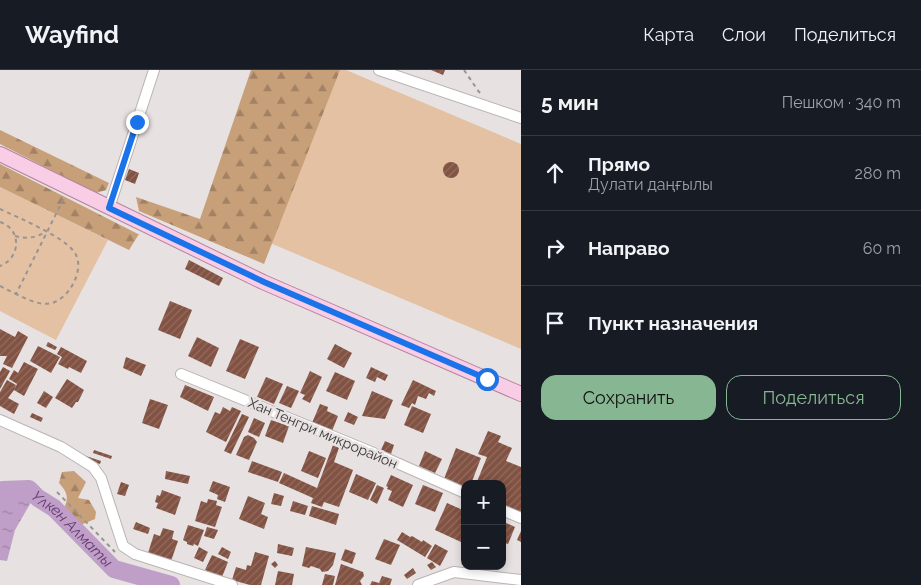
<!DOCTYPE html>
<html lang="ru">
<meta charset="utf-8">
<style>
body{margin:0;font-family:Raleway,sans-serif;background:#242831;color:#f1f3f6}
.controls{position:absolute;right:15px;bottom:15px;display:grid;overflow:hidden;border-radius:10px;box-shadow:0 2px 8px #0003}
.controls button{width:45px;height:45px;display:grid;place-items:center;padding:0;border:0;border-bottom:1px solid #363941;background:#171b24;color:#f1f3f6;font:25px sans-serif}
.stop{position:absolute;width:15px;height:15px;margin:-11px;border:4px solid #1a73e8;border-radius:50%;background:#fff}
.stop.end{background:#1a73e8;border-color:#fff;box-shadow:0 1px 5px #0008}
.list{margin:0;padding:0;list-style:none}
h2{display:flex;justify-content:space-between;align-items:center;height:65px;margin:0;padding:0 20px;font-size:21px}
h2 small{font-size:16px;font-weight:400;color:#9ea1a6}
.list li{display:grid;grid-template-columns:32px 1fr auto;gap:15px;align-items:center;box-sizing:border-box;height:75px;padding:0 20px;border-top:1px solid #363941}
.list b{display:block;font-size:19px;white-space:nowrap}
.list p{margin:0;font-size:16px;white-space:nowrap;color:#9ea1a6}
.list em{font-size:16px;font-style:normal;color:#9ea1a6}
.actions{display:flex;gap:10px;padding:15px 20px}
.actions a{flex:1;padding:11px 0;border:1px solid #87b692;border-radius:15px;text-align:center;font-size:18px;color:#87b692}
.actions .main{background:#87b692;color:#111}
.icon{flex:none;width:28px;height:28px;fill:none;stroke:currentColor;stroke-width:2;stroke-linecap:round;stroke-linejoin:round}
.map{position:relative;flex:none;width:521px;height:515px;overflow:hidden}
header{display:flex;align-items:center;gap:30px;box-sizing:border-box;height:70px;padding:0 25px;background:#171b24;border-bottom:1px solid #363941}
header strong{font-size:24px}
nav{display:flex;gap:28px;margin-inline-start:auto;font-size:18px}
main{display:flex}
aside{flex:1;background:#171b24}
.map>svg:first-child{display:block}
</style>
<header>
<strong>Wayfind</strong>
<nav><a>Карта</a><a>Слои</a><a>Поделиться</a></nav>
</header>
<main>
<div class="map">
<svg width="521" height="515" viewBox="0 0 521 515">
<defs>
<pattern id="forest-firs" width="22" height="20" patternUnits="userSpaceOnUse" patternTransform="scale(1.25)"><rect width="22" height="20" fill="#c79f79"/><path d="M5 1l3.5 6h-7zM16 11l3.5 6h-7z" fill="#a38264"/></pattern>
<pattern id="water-ripples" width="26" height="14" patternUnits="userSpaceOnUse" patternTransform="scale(1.25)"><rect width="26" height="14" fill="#bf9ec8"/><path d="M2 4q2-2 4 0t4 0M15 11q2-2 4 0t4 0" fill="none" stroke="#9c82a3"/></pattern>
<pattern id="building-hatch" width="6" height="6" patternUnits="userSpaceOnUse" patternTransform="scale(1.25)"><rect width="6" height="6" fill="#825242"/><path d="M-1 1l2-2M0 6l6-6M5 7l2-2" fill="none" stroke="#926e62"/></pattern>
</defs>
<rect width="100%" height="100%" fill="#e7e1e1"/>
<g fill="#e3c1a2">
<polygon points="335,0 346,0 521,74 521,279 263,170"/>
<polygon points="0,117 108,170 56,270 0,241"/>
</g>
<g fill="url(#forest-firs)">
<polygon points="251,0 340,0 264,194 139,141 136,127 200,149"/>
<polygon points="0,60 109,113 106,120 96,123 0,74"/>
<polygon points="0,94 138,164 139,164 129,180 0,117"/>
<path d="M74,401L86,412L78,428L89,430L96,442L95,449L83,454L81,458L60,439L65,436C69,426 66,421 59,413L62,402Z"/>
</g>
<polygon fill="url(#water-ripples)" points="9,412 30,416 30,424 34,427 15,460 7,491 0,490 0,414"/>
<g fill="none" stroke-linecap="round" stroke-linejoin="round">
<path stroke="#bf9ec8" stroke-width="18" id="s1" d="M0,423L3,420L29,419L38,428L54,438L114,499L171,515"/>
</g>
<g fill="url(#building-hatch)">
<polygon points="431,0 445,0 443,5"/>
<circle cx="451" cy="100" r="8"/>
<polygon points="129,99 139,103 135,114 125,110"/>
<polygon points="189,190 223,208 219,216 185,199"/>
<polygon points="170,231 192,240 180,269 158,260"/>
<polygon points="0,259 15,267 18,261 28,267 12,298 3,294 7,286 0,286"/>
<polygon points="197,267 219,278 211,297 188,286"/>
<polygon points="240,269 259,277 245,309 226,301"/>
<polygon points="48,272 57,277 55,280 46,276"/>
<polygon points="335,274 352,283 344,298 327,289"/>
<polygon points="38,276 60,287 51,303 30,291"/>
<polygon points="61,277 87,291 81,303 69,297 68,299 58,294 62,287 57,284"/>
<polygon points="126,287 146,295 141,306 123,298"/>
<polygon points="24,292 38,299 24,326 14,320 8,328 19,334 14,344 0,336 0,322 7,310 16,315 14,320 17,314 9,309 14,300 18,303"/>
<polygon points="3,297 10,301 0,319 0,302"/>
<polygon points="371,297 388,305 385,311 377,307 375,312 366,308"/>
<polygon points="310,301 322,307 310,333 302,329 305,325 300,323"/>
<polygon points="335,302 355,311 347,330 326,321"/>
<polygon points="266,307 283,314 274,334 257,327"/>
<polygon points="67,309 84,320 78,332 76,332 72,338 55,328"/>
<polygon points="413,310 436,321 434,326 429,323 426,329 418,326 415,335 412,333 409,338 401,335"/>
<polygon points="185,315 214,327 208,341 180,327"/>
<polygon points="287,316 299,321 291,338 279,333"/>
<polygon points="44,321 53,327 46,338 37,333"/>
<polygon points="372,321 393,330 385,349 362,346"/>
<polygon points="150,329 168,335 159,359 142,353"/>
<polygon points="320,334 328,337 327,341 338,346 332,361 312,353"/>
<polygon points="412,336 431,344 423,363 404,355"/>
<polygon points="223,337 230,341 232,337 241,341 226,372 206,362 215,342 220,344"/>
<polygon points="348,342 358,347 354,355 344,351"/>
<polygon points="32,343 43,348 41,352 30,347"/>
<polygon points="242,344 249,347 231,384 224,381"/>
<polygon points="254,348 265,353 259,367 248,362"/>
<polygon points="271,350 289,356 283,373 265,366"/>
<polygon points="488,361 501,366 498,372 512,378 506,391 521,397 521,442 510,438 511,440 502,436 502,414 476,414 487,387 478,384"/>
<polygon points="248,365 254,368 257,372 249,390 236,385 244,367"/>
<polygon points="385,371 394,375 391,384 381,380"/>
<polygon points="333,375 339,378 334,392 353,400 339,437 324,432 322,437 311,433 313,428 279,413 284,403 317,418"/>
<polygon points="456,378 481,388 471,414 465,414 465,417 444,409"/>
<polygon points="94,380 112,386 111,389 93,383"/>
<polygon points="309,381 326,388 318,408 301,401"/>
<polygon points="425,381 442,389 435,403 419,396"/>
<polygon points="83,385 101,391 100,394 82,388"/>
<polygon points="252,391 282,402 278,412 248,402"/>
<polygon points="166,401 190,406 188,414 165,409"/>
<polygon points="356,404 376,413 368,430 349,422"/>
<polygon points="391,405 413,415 403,437 388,430 392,421 387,419 388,417 386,416"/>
<polygon points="213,411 230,417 225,432 217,429 218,425 209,421"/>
<polygon points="121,412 129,415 125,426 117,424"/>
<polygon points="377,415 384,418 377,434 370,430"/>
<polygon points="423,415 443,423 435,442 415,434"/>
<polygon points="162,420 181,427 175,445 156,438 158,433 155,432 157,425 160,426"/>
<polygon points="274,423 284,426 281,436 271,434"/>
<polygon points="248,426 265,433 261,444 268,447 264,459 239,449"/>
<polygon points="208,429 217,431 216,435 222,437 215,457 195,451 201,431 207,433"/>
<polygon points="293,431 308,436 305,445 290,441"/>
<polygon points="447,433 465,441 465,464 461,472 435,460"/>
<polygon points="312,436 339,444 336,455 309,446"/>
<polygon points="502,451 515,457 508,474 502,472"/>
<polygon points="136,452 150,458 148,464 133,459"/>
<polygon points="188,455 204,460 198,476 194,474 193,476 187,474 187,472 183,470"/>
<polygon points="207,457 218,460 214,469 204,466"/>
<polygon points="163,458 174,461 172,469 178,471 171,491 148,483 154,464 160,466"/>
<polygon points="521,461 521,472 517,470"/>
<polygon points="402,462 410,467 412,466 422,472 423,470 432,476 425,487 397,470"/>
<polygon points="384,469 400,475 391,495 375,489"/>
<polygon points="278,474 294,478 292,486 277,483"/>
<polygon points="435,474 448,481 440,496 427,488"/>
<polygon points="199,477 208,482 203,492 194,488"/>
<polygon points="222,477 231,482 228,489 218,484"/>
<polygon points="306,477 336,483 333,495 328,501 322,502 320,499 311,496 309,498 302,496"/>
<polygon points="345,479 356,483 352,494 341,490"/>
<polygon points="255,482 269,486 261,515 250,515 232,510 236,497 246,500 247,495 251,496"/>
<polygon points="212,485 228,492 222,507 205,500"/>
<polygon points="275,491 278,495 275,498 271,494"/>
<polygon points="432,492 436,497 431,500 427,495"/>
<polygon points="341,494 363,502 364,506 360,511 362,515 335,515"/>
<polygon points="413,498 416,503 407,509 404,505"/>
<polygon points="278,501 294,504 292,515 275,515"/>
<polygon points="325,504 335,506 333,515 322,515"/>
<polygon points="382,506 392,509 390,515 370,515 372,511 379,513"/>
</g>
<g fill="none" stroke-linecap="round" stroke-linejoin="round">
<g stroke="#b9b4b4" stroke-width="12">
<g id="minor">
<polyline points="379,0 521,48"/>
<polyline points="109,138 154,0"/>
<polyline points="181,304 381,386 465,423"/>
<polyline points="0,350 61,377 93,397 101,408 123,476 135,484 232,515"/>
<polyline points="502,440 521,448"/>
<polyline points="418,515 454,502 521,510"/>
</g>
</g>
<g stroke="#b4839e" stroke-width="16">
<polyline id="major" points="0,84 263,212 521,324"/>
</g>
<g stroke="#989494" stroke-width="2" stroke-dasharray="4 4" stroke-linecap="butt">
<polyline points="464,0 479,22 482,23"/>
<path d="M0,139C19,148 65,167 75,183C85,199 70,228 52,233C39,236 27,229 16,224"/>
<path d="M0,152C22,159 21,188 0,196"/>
<path d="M15,166C27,169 35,168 46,162"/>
<polyline points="0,216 16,224 64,128"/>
<polyline points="57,422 115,482"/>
</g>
<use href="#minor" stroke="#fff" stroke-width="10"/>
<use href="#major" stroke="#facde6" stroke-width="14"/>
</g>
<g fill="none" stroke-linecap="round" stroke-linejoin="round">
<polyline stroke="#1a73e8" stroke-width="6" points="137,52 109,138 264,212 487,309"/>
</g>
<g text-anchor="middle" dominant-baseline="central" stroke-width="5" stroke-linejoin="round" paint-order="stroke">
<g font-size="14" fill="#393737" stroke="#e7e1e1">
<text transform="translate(323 363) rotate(23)">Хан Тенгри микрорайон</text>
</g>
<g font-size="15" font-style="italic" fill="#63396f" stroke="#e7e1e1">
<text stroke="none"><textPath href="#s1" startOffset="89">Үлкен Алматы</textPath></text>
</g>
</g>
</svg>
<div class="controls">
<button>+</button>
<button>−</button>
</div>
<div class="stop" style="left:487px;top:309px"></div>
<div class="stop end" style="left:137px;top:52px"></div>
</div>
<aside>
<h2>5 мин<small>Пешком · 340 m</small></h2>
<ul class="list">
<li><svg class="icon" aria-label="ahead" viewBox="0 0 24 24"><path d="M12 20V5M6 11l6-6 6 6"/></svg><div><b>Прямо</b><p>Дулати даңғылы</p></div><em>280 m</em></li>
<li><svg class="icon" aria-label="right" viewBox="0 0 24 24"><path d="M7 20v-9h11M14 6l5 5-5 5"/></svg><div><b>Направо</b></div><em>60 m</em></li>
<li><svg class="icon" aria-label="arrive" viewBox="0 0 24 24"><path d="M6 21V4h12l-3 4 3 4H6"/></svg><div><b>Пункт назначения</b></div></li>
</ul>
<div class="actions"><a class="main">Сохранить</a><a>Поделиться</a></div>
</aside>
</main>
